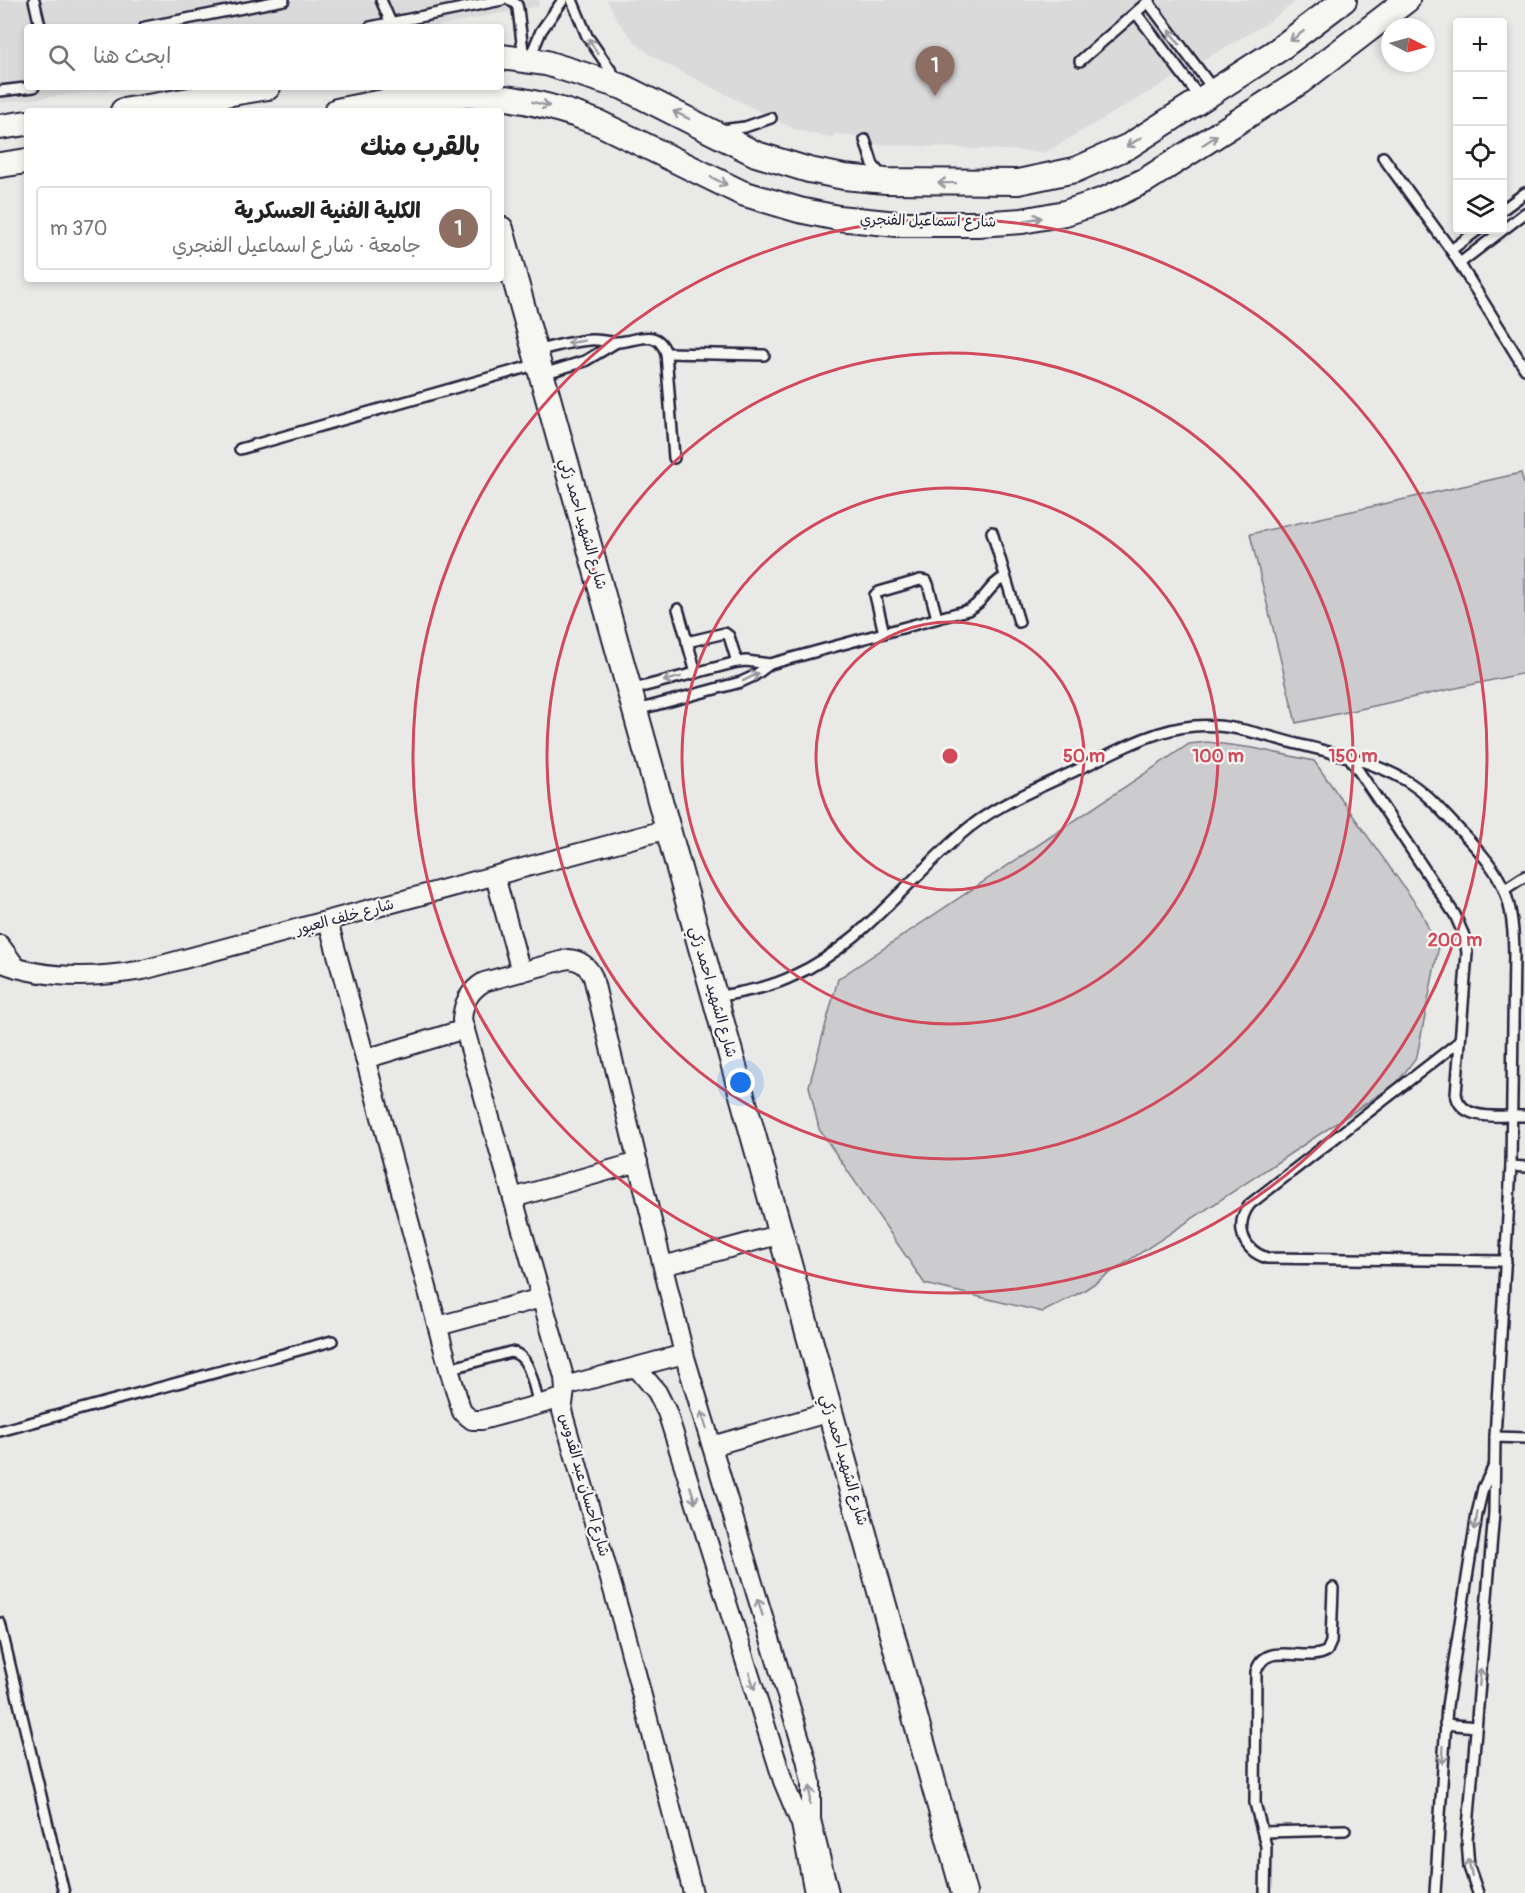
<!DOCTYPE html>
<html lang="ar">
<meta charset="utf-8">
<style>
body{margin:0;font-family:Pangolin,"Playpen Sans Arabic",sans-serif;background:#f2f2f2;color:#222;direction:rtl}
.controls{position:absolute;right:18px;top:18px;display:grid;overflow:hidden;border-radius:6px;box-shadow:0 3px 9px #0003}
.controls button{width:54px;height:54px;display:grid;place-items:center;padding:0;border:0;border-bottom:2px solid #e0e0e0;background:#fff;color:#222;font:30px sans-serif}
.compass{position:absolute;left:1381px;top:18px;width:54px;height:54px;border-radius:50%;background:#fff;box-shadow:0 3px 9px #0003;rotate:96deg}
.you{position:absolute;left:741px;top:1083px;width:21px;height:21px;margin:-15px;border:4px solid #fff;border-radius:50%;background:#1a73e8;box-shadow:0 0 0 9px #1a73e833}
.badge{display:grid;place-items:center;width:39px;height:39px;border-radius:50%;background:#111827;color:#fff;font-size:20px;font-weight:700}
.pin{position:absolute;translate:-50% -50px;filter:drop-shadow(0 2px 3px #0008)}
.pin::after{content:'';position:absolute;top:32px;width:21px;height:18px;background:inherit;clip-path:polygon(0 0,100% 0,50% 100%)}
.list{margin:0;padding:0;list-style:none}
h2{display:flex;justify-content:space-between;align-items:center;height:78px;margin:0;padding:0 24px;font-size:26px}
h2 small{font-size:20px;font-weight:400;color:#767676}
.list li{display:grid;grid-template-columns:39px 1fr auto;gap:18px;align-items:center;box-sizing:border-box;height:84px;margin:0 12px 12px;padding:0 12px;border:2px solid #e0e0e0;border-radius:6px}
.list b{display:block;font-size:22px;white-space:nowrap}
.list p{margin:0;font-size:20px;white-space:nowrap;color:#767676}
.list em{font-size:20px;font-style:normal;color:#767676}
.icon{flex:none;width:33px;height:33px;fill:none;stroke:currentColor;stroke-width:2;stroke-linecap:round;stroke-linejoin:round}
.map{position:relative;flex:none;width:1525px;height:1893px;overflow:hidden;direction:ltr}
.search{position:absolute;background:#fff;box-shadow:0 3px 9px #0003;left:24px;top:24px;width:480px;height:66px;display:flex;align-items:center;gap:15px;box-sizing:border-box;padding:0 21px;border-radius:6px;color:#767676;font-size:22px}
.panel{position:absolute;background:#fff;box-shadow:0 3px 9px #0003;left:24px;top:108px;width:480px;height:174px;border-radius:6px;direction:rtl}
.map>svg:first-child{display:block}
</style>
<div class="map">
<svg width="1525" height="1893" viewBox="0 0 1525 1893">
<rect width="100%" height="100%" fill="#e9e9e7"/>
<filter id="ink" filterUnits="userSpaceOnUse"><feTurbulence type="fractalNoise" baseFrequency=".0167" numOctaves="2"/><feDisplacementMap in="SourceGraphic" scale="12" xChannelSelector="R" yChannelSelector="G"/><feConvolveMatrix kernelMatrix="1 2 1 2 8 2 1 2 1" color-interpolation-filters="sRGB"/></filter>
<g filter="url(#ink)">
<g fill="#dadada">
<polygon points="0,0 539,0 539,6 432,27 27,27 27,87 133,87 0,103"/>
<polygon points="607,0 1298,0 1264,25 1046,152 872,144 872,138 834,134 833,139 794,129 662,62 649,54 636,43 617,20"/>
</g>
<g fill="#ccccce" stroke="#777784" stroke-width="1.5">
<polygon points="1521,473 1525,488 1525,673 1296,723 1250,534"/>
<polygon points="1207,742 1253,748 1314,761 1421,911 1438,950 1417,1056 1397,1083 1083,1291 1043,1312 925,1284 819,1129 809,1086 838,979 1189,744"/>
</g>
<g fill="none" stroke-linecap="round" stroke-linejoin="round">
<g stroke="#22223b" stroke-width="14">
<g id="lane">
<polyline points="34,0 40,26 42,27"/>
<polyline points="381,0 391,23"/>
<polyline points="510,0 517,5 518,9 524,59"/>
<polyline points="572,0 587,36 616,78"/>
<polyline points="1148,2 1213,89"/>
<polyline points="1136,13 1201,99"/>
<polyline points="145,27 284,0"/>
<polyline points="370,27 502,0"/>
<polyline points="529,60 541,31 563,0"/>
<polyline points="1080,61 1150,0"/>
<polyline points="0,91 34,87"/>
<polyline points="721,130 745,127 771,118"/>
<polyline points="865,140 873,165 883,178"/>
<polyline points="1383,157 1451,250 1525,369"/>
<polyline points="1502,210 1525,193"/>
<polyline points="1451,250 1478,230"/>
<polyline points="1460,263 1525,213"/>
<path d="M535,351C553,347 571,341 590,340C599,339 609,343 618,342C637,341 657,327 666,353L674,458"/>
<polyline points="666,353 764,355"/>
<polyline points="543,374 585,361 617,342"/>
<polyline points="240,449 538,364"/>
<polyline points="992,532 1019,622"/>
<polyline points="678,609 696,673"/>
<polyline points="884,633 875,595 879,592 920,580 926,581 928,584 937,618"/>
<polyline points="687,642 725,633 729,636 737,662"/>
<polyline points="630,690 737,662 746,661 770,664"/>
<path d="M637,710L741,682L754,676L770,664L968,610C984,603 989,584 1005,577"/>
<path d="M1350,758L1455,915L1465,938L1467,953L1456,1094C1461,1123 1502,1115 1525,1116"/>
<polyline points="1505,889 1525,876"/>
<path d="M716,997C742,992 769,988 793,976C860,946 906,882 960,835C994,805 1037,789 1077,770C1113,753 1154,729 1194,726C1229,723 1263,735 1297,744C1334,753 1372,761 1405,780C1424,791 1438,807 1453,823C1498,870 1513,886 1514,954L1511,1166L1495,1437L1494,1512L1467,1840L1469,1867L1478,1893"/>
<path d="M1460,1041L1250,1204C1234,1225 1242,1250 1267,1258L1506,1261"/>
<polyline points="1511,1166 1525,1167"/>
<path d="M449,1369L510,1352C531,1354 533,1387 539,1404"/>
<polyline points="0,1431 332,1341"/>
<polyline points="1495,1437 1525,1438"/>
<polyline points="0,1623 64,1893"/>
<polyline points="1445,1724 1476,1727"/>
<polyline points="1263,1832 1345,1830"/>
<path d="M1265,1893L1266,1846L1255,1803L1256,1672C1265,1639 1305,1664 1327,1651L1331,1642L1333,1588"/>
<polyline points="1435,1893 1447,1706 1477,1514 1483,1488 1493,1468"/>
</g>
</g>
<g stroke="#22223b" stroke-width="22">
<g id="street">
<polyline points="495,876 521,972"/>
<polyline points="328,921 449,1369 462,1412 472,1420 482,1420 563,1398"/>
<polyline points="0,945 17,968"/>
<path d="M0,962C44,980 97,978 143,970L668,829"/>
<polyline points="365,1059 465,1029"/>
<polyline points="513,1198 638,1162"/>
<polyline points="663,1266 781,1234"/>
<polyline points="438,1326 541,1298"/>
<polyline points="636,1367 657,1392 667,1412 783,1781 801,1824 814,1893"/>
<polyline points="565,1386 684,1354"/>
<polyline points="712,1446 830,1412"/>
<path d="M693,1893L628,1642L562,1411L565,1390L564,1377L462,1020C463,1003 469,991 484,982L568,959C581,960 588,966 593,977L684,1354L806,1759L811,1782V1820L829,1893"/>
</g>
</g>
<g stroke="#22223b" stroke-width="28">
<g id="secondary">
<polyline points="501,57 546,63 623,87 756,154 809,170 844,177 886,181 1018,182 1075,170 1129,146 1278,50 1344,0"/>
<polyline points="123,111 268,87"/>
<path d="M337,111C437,90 501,85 599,123L742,193L799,210L838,218L897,224H978L1022,221L1065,213L1086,206L1106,199L1146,180L1300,82L1407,0"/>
<polyline points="0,127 27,123"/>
<polyline points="0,165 27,161"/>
<polyline points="501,229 964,1893"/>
</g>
</g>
<use href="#lane" stroke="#f6f6f2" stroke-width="9"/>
<use href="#street" stroke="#f6f6f2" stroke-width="18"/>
<use href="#secondary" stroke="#f6f6f2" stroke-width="24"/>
</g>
<defs><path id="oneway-shaft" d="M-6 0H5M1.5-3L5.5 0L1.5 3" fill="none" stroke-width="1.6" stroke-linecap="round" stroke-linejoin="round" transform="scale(1.5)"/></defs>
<g stroke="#9797a0">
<use href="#oneway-shaft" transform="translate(1297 36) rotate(144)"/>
<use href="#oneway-shaft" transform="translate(1174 37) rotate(-127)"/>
<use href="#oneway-shaft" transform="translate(593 46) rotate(-121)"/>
<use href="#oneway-shaft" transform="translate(541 104) rotate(14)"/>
<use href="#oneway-shaft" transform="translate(681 115) rotate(-154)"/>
<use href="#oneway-shaft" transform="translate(1210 140) rotate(-33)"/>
<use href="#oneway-shaft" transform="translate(1134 142) rotate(148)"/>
<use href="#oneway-shaft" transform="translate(719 181) rotate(26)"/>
<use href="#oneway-shaft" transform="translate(947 183) rotate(-179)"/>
<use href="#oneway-shaft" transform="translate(1033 219) rotate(-10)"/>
<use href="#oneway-shaft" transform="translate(576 342) rotate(171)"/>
<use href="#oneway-shaft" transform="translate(751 677) rotate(-27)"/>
<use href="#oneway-shaft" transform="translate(672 679) rotate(166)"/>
<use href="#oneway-shaft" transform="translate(704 1420) rotate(-107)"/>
<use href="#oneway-shaft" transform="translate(693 1495) rotate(72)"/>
<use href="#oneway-shaft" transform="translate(1476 1521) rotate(100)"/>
<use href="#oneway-shaft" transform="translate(760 1607) rotate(-107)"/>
<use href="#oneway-shaft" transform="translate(1480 1677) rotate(-85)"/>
<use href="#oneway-shaft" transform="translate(752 1681) rotate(72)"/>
<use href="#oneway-shaft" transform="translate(1443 1755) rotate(93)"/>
<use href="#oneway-shaft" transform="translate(810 1795) rotate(-88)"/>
<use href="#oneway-shaft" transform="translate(1470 1867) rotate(-102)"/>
</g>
</g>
<g fill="none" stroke="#d1495b" stroke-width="3">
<circle cx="950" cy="756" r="134"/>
<circle cx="950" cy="756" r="268"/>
<circle cx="950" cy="756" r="403"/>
<circle cx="950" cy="756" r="537"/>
</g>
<g text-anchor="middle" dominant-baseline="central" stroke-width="4.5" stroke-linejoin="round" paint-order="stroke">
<g font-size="15" fill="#22223b" stroke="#f6f6f2">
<text transform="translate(928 221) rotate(1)">شارع اسماعيل الفنجري</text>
<text transform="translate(583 524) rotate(74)">شارع الشهيد احمد زكي</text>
<text transform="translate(345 917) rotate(-15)">شارع خلف العبور</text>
<text transform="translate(713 992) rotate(74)">شارع الشهيد احمد زكي</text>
<text transform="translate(844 1460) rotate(74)">شارع الشهيد احمد زكي</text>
<text transform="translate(584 1485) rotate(74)">شارع احسان عبد القدوس</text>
</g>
</g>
<circle cx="950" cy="756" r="9" fill="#d1495b" stroke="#f6f6f2" stroke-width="3"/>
<g font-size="18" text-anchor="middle" font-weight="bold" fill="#d1495b" stroke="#f6f6f2" stroke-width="4.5" stroke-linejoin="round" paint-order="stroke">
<text x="1084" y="762">50 m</text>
<text x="1218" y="762">100 m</text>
<text x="1353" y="762">150 m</text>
<text x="1455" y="946">200 m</text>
</g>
</svg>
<div class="controls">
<button>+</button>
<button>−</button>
<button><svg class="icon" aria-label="locate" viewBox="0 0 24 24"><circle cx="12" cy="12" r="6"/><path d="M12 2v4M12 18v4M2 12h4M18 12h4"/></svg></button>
<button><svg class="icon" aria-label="layers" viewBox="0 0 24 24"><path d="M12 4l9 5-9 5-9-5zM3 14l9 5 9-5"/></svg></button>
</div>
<svg class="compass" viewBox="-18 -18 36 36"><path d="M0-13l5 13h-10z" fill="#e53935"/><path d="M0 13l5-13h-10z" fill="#767676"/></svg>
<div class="you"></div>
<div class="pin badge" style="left:935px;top:96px;background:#8d6e63">1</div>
<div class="search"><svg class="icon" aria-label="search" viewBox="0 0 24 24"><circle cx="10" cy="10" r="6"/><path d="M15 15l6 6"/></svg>ابحث هنا</div>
<section class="panel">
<h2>بالقرب منك<small></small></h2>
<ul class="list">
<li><span class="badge" style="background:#8d6e63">1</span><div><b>الكلية الفنية العسكرية</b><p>جامعة · شارع اسماعيل الفنجري</p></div><em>370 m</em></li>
</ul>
</section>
</div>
